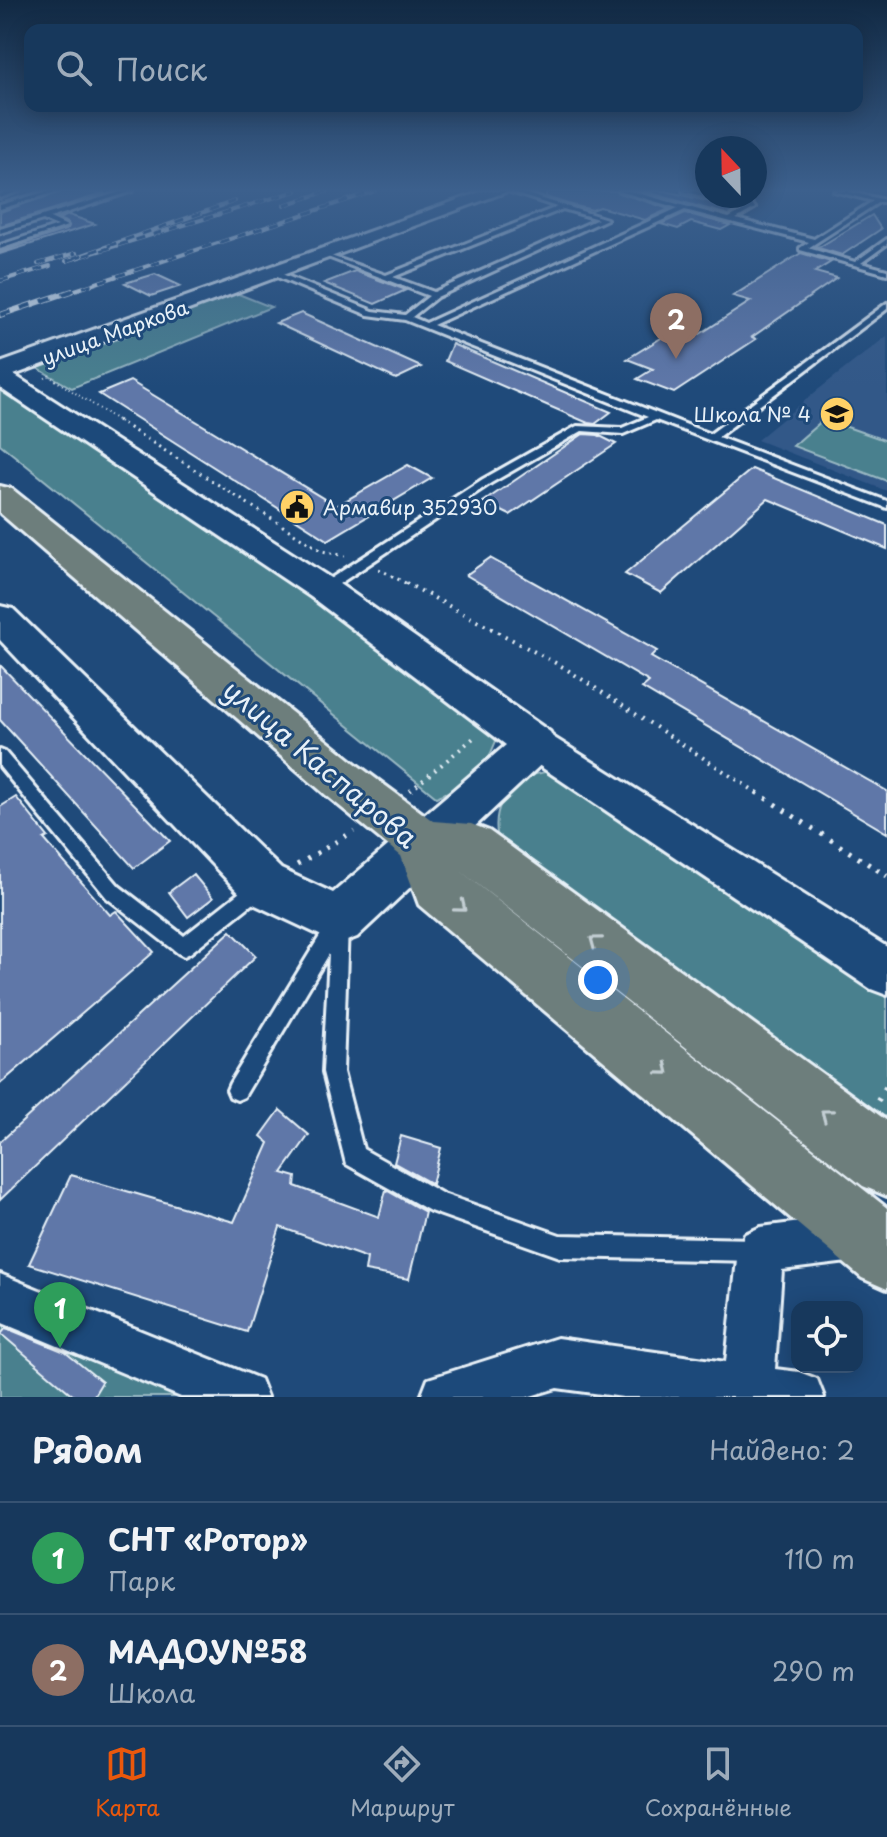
<!DOCTYPE html>
<html lang="ru">
<meta charset="utf-8">
<style>
body{margin:0;font-family:"Playpen Sans",sans-serif;background:#244365;color:#f1f3f6}
.controls{position:absolute;right:24px;bottom:24px;display:grid;overflow:hidden;border-radius:16px;box-shadow:0 4px 20px #0003}
.controls button{width:72px;height:72px;display:grid;place-items:center;padding:0;border:0;border-bottom:2px solid #365272;background:#17385c;color:#f1f3f6;font:40px sans-serif}
.compass{position:absolute;left:695px;top:136px;width:72px;height:72px;border-radius:50%;background:#17385c;box-shadow:0 4px 20px #0003;rotate:338deg}
.you{position:absolute;left:598px;top:980px;width:28px;height:28px;margin:-20px;border:6px solid #fff;border-radius:50%;background:#1a73e8;box-shadow:0 0 0 12px #1a73e833}
.badge{display:grid;place-items:center;width:52px;height:52px;border-radius:50%;background:#ea580c;color:#fff;font-size:26px;font-weight:700}
.pin{position:absolute;translate:-50% -66px;filter:drop-shadow(0 2px 4px #0008)}
.pin::after{content:'';position:absolute;top:42px;width:28px;height:24px;background:inherit;clip-path:polygon(0 0,100% 0,50% 100%)}
.list{margin:0;padding:0;list-style:none}
h2{display:flex;justify-content:space-between;align-items:center;height:104px;margin:0;padding:0 32px;font-size:34px}
h2 small{font-size:26px;font-weight:400;color:#9eacbb}
.list li{display:grid;grid-template-columns:52px 1fr auto;gap:24px;align-items:center;box-sizing:border-box;height:112px;padding:0 32px;border-top:2px solid #365272}
.list b{display:block;font-size:30px;white-space:nowrap}
.list p{margin:0;font-size:26px;white-space:nowrap;color:#9eacbb}
.list em{font-size:26px;font-style:normal;color:#9eacbb}
.icon{flex:none;width:44px;height:44px;fill:none;stroke:currentColor;stroke-width:2;stroke-linecap:round;stroke-linejoin:round}
.map{position:relative;flex:none;width:887px;height:1397px;overflow:hidden}
.search{position:absolute;background:#17385c;box-shadow:0 4px 20px #0003;left:24px;right:24px;top:24px;height:88px;display:flex;align-items:center;gap:20px;box-sizing:border-box;padding:0 28px;border-radius:16px;color:#9eacbb;font-size:30px}
.sheet{height:328px;background:#17385c}
nav{display:flex;justify-content:space-around;align-items:center;box-sizing:border-box;height:112px;border-top:2px solid #365272;background:#17385c;font-size:22px;color:#9eacbb}
nav a{display:grid;justify-items:center;gap:4px}
nav .on{color:#ea580c}
.map>svg:first-child{display:block}
</style>
<div class="map">
<svg width="887" height="1397" viewBox="0 0 887 1397">
<rect width="100%" height="100%" fill="#1f4a7a"/>
<filter id="ink" filterUnits="userSpaceOnUse"><feTurbulence type="fractalNoise" baseFrequency=".0125" numOctaves="2"/><feDisplacementMap in="SourceGraphic" scale="16" xChannelSelector="R" yChannelSelector="G"/><feConvolveMatrix kernelMatrix="1 2 1 2 8 2 1 2 1" color-interpolation-filters="sRGB"/></filter>
<g filter="url(#ink)">
<g fill="#325888">
<polygon points="0,191 137,191 68,213 96,224 0,256"/>
<polygon points="887,336 887,491 757,440 819,389"/>
</g>
<g fill="#4a808e" stroke="#99b8c3" stroke-width="2">
<polygon points="236,293 271,307 72,388 37,368"/>
<path d="M0,390L12,393L483,715L496,741C482,777 471,783 436,797L0,444Z"/>
<polygon points="824,419 887,441 887,481 793,446"/>
<path d="M550,771L887,990V1144L500,847C492,821 497,798 520,780C527,775 541,773 550,771Z"/>
<polygon points="0,1298 242,1397 0,1397"/>
</g>
<g fill="#5f77a8" stroke="#e8f1f8" stroke-width="2">
<polygon points="62,191 105,193 0,226 0,212"/>
<polygon points="546,191 616,191 669,209 645,220 600,207 592,210 568,204 546,197"/>
<polygon points="643,191 666,191 739,209 729,215"/>
<polygon points="685,213 730,225 721,230 691,222 678,229 661,224"/>
<polygon points="69,215 95,224 0,254 0,252 68,229 68,223 58,219"/>
<polygon points="872,215 881,229 842,255 815,247 821,246"/>
<polygon points="801,253 831,262 815,272 837,278 752,337 756,339 674,393 637,379 653,369 627,359 679,327 700,334 751,301 733,296"/>
<polygon points="355,271 406,290 375,304 324,283"/>
<polygon points="155,274 181,286 151,296 125,283"/>
<polygon points="301,313 421,367 396,379 276,323"/>
<polygon points="452,344 611,412 595,424 588,423 445,361"/>
<polygon points="130,381 336,506 408,465 432,478 328,540 99,394"/>
<polygon points="583,434 598,435 616,444 510,515 483,502"/>
<polygon points="752,469 887,525 887,549 768,499 661,593 625,574"/>
<polygon points="490,558 657,651 651,657 887,791 887,833 642,688 649,682 466,575"/>
<polygon points="0,665 170,841 134,868 0,720"/>
<polygon points="16,797 48,837 44,839 110,915 116,911 154,952 0,1084 0,807"/>
<polygon points="193,874 213,898 188,917 169,892"/>
<polygon points="231,931 256,956 0,1200 0,1142"/>
<polygon points="280,1110 309,1135 282,1173 296,1177 295,1186 379,1217 386,1190 425,1212 409,1279 365,1271 367,1258 280,1227 247,1332 29,1264 71,1175 234,1222 269,1143 261,1136"/>
<polygon points="401,1136 441,1148 432,1184 394,1163"/>
<polygon points="6,1328 65,1352 102,1382 93,1397 75,1397 1,1334"/>
</g>
<g fill="none" stroke-linecap="round" stroke-linejoin="round">
<g stroke="#e8f1f8" stroke-width="6">
<g id="service">
<polygon points="9,191 19,191 0,198 0,194"/>
<polygon points="48,191 59,191 0,209 0,205"/>
<polygon points="123,191 133,191 50,218 67,226 0,249 0,245 58,226 43,220 0,233 0,229"/>
<path d="M507,191H518L607,219L437,297L412,317L426,323L678,208L619,191H630L729,218L748,208L683,191H695L753,205L755,208L736,219L814,239L873,201L834,191H847L885,200V202H879L808,248L855,262L887,239V244L861,263L887,270V274L800,250V248L809,242L685,210L433,325L710,434L887,303V309L718,437L887,501V508L656,420L623,434L582,431L491,483L327,592H319L317,589L319,586L483,479L577,426L622,428L648,417L405,320L368,315L270,274L277,272L373,311L405,315L429,296L325,256V254L386,275L557,207ZM563,209L598,219L434,292L393,277Z"/>
<polygon points="0,750 5,752 119,886 184,936 254,881 260,879 266,881 269,887 266,893 190,953 184,956 178,953 107,898 0,767"/>
<polygon points="339,916 345,918 348,924 343,1072 363,1149 443,1194 560,1235 756,1239 764,1242 767,1250 764,1258 756,1261 560,1257 430,1211 346,1164 323,1072 329,954 244,1097 237,1100 230,1097 227,1090 230,1083 331,918"/>
</g>
</g>
<g stroke="#e8f1f8" stroke-width="6">
<g id="minor">
<polygon points="856,1215 872,1222 879,1238 872,1254 856,1261 782,1270 775,1369 799,1372 817,1379 824,1397 623,1397 557,1388 527,1397 421,1397 428,1379 557,1338 726,1362 738,1250 745,1234 761,1227"/>
<polygon points="0,1274 260,1379 267,1397 181,1397 0,1322"/>
</g>
</g>
<g stroke="#e8f1f8" stroke-width="6">
<polygon id="tertiary" points="535,730 548,734 887,947 887,995 871,989 522,754 517,744 522,734"/>
</g>
<g stroke="#e8f1f8" stroke-width="6">
<polygon id="secondary" points="483,191 508,191 14,375 335,581 550,732 556,744 550,756 357,937 339,944 247,901 0,640 0,606 13,609 281,869 333,893 506,745 311,597 0,388 0,363"/>
</g>
<g stroke="#e8f1f8" stroke-width="6">
<polygon id="primary" points="0,486 12,489 360,767 433,821 471,824 489,831 887,1121 887,1196 863,1186 458,869 887,1208 887,1289 862,1278 419,905 401,856 326,795 0,513"/>
</g>
<polyline stroke="#e8f1f8" stroke-width="2" stroke-dasharray="1 3" stroke-linecap="butt" points="45,378 49,376 120,422"/>
<g stroke="#e8f1f8" stroke-width="3" stroke-dasharray="2 5" stroke-linecap="butt">
<polyline points="117,420 322,551 345,556"/>
<polyline points="379,569 409,585"/>
</g>
<g stroke="#e8f1f8" stroke-width="4" stroke-dasharray="2 6" stroke-linecap="butt">
<polyline points="406,583 563,667 759,794"/>
<polyline points="410,791 477,735"/>
</g>
<g stroke="#e8f1f8" stroke-width="5" stroke-dasharray="3 8" stroke-linecap="butt">
<polyline points="756,792 887,876"/>
<polyline points="297,865 354,831"/>
</g>
<polyline stroke="#e8f1f8" stroke-width="6" stroke-dasharray="3 10" stroke-linecap="butt" points="878,1101 887,1086"/>
<use href="#service" fill="#1f4a7a" fill-rule="evenodd"/>
<use href="#minor" fill="#1f4a7a" fill-rule="evenodd"/>
<use href="#tertiary" fill="#1f4a7a" fill-rule="evenodd"/>
<use href="#secondary" fill="#1f4a7a" fill-rule="evenodd"/>
<use href="#primary" fill="#6d7e7c" fill-rule="evenodd"/>
<g stroke="#e8f1f8" stroke-width="4">
<g id="rail-far1">
<polyline points="235,201 66,261 296,191"/>
<polyline points="284,205 328,191"/>
<polyline points="38,264 76,253"/>
<polyline points="0,281 50,266"/>
<polyline points="66,293 375,191"/>
</g>
</g>
<g stroke="#e8f1f8" stroke-width="6">
<polyline id="rail" points="0,315 72,291"/>
</g>
<use href="#rail-far1" stroke="#1f4a7a" stroke-width="3" stroke-dasharray="9" stroke-linecap="butt"/>
<use href="#rail" stroke="#1f4a7a" stroke-width="4" stroke-dasharray="11" stroke-linecap="butt"/>
</g>
<defs><path id="oneway-chevron" d="M-2-3.5L2.5 0L-2 3.5" fill="none" stroke-width="1.6" stroke-linecap="round" stroke-linejoin="round" transform="scale(2)"/></defs>
<g stroke="#c3ced3">
<use href="#oneway-chevron" transform="translate(461 907) rotate(39)"/>
<use href="#oneway-chevron" transform="translate(595 941) rotate(-143)"/>
<use href="#oneway-chevron" transform="translate(664 1070) rotate(39)"/>
<use href="#oneway-chevron" transform="translate(826 1114) rotate(-143)"/>
</g>
</g>
<linearGradient id="sky" x2="0" y2="1"><stop stop-color="#112943"/><stop offset="0.49" stop-color="#3c608d"/><stop offset="1" stop-color="#3c608d" stop-opacity="0"/></linearGradient>
<rect width="887" height="387" fill="url(#sky)"/>
<defs>
<g id="school-disc" transform="scale(1.8)"><circle r="9.5" fill="#ffd166" stroke="#1f4a7a"/><path d="M0-5L7-2L0 1L-7-2ZM-4 1L0 2.5L4 1V4Q0 6-4 4Z" fill="#111"/></g>
<g id="civic-disc" transform="scale(1.8)"><circle r="9.5" fill="#ffd166" stroke="#1f4a7a"/><path d="M-.6-6.5H3V-4.5H.6V-3L4-1V1h2V6H-6V1h2V-1L-.6-3ZM-1.2 2.5V6h2.4V2.5Z" fill="#111"/></g>
</defs>
<g fill-rule="evenodd">
<use href="#school-disc" x="837" y="414"/>
<use href="#civic-disc" x="297" y="507"/>
</g>
<g text-anchor="middle" dominant-baseline="central" stroke-width="6" stroke-linejoin="round" paint-order="stroke">
<g font-size="20" fill="#e8f1f8" stroke="#1f4a7a">
<text transform="translate(115 332) rotate(-20)">улица Маркова</text>
</g>
<g font-size="20" fill="#e8f1f8" stroke="#1f4a7a" text-anchor="end">
<text x="811" y="414">Школа № 4</text>
<text x="323" y="507" text-anchor="start">Армавир 352930</text>
</g>
<g font-size="28" fill="#e8f1f8" stroke="#1f4a7a">
<text transform="translate(321 763) rotate(40)">улица Каспарова</text>
</g>
</g>
</svg>
<div class="controls">
<button><svg class="icon" aria-label="locate" viewBox="0 0 24 24"><circle cx="12" cy="12" r="6"/><path d="M12 2v4M12 18v4M2 12h4M18 12h4"/></svg></button>
</div>
<svg class="compass" viewBox="-18 -18 36 36"><path d="M0-13l5 13h-10z" fill="#e53935"/><path d="M0 13l5-13h-10z" fill="#9eacbb"/></svg>
<div class="you"></div>
<div class="pin badge" style="left:60px;top:1348px;background:#2e9e5b">1</div>
<div class="pin badge" style="left:676px;top:359px;background:#8d6e63">2</div>
<div class="search"><svg class="icon" aria-label="search" viewBox="0 0 24 24"><circle cx="10" cy="10" r="6"/><path d="M15 15l6 6"/></svg>Поиск</div>
</div>
<section class="sheet">
<h2>Рядом<small>Найдено: 2</small></h2>
<ul class="list">
<li><span class="badge" style="background:#2e9e5b">1</span><div><b>СНТ «Ротор»</b><p>Парк</p></div><em>110 m</em></li>
<li><span class="badge" style="background:#8d6e63">2</span><div><b>МАДОУ№58</b><p>Школа</p></div><em>290 m</em></li>
</ul>
</section>
<nav>
<a class="on"><svg class="icon" aria-label="map" viewBox="0 0 24 24"><path d="M3 6l6-2 6 2 6-2v14l-6 2-6-2-6 2zM9 4v14M15 6v14"/></svg>Карта</a>
<a><svg class="icon" aria-label="directions" viewBox="0 0 24 24"><path d="M12 3l9 9-9 9-9-9zM9 14v-3h6M13 9l2 2-2 2"/></svg>Маршрут</a>
<a><svg class="icon" aria-label="saved" viewBox="0 0 24 24"><path d="M7 4h10v16l-5-4-5 4z"/></svg>Сохранённые</a>
</nav>
